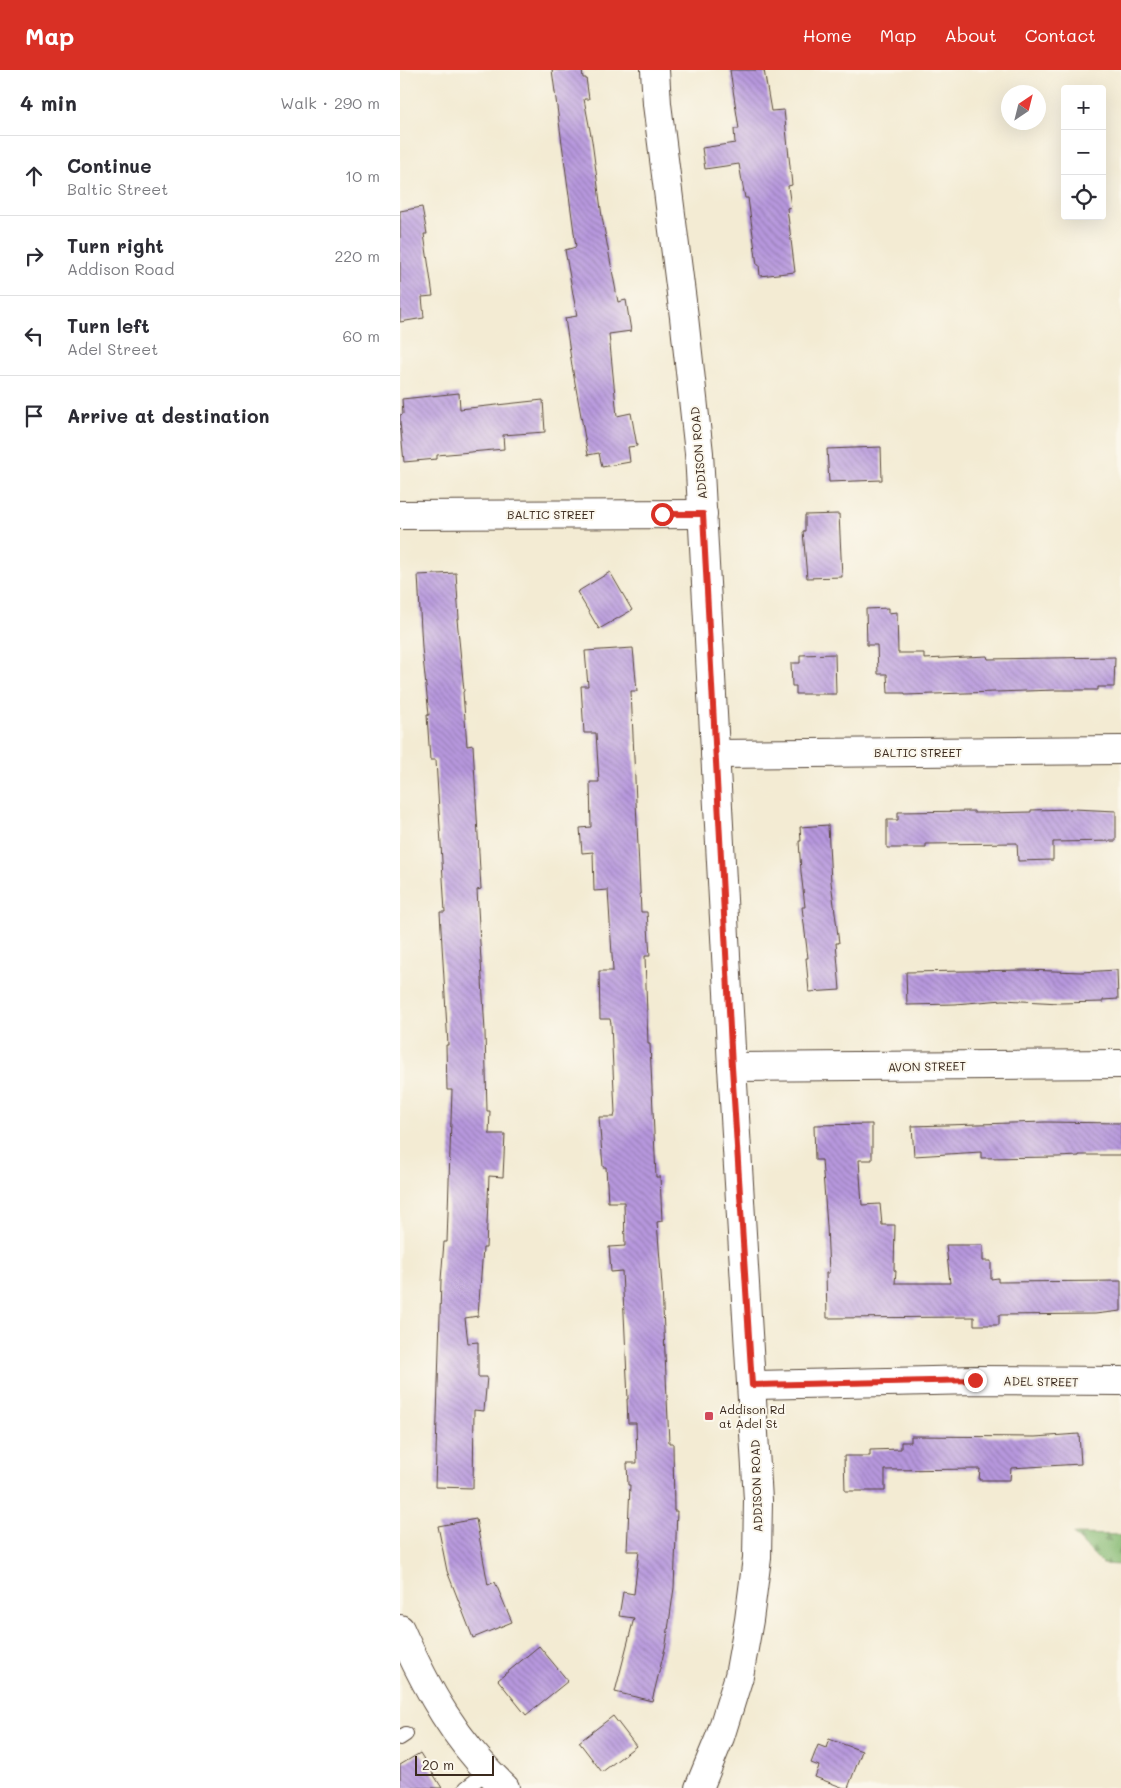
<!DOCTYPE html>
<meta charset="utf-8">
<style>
body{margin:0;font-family:Mali,sans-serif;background:#f2f2f3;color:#2b2b33}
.controls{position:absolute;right:15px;top:15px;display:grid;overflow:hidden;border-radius:5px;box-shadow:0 5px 20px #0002}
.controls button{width:45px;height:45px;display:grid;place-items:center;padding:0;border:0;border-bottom:1px solid #e1e1e2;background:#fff;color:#2b2b33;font:25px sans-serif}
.compass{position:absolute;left:601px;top:15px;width:45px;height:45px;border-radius:50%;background:#fff;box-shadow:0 5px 20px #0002;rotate:35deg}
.scale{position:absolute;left:15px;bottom:12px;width:79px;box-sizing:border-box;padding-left:5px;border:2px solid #3b2a1e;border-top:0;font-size:14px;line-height:18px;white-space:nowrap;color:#3b2a1e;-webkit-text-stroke:4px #fbf7ec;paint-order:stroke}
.stop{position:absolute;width:15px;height:15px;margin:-11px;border:4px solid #d93025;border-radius:50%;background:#fff}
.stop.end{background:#d93025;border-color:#fff;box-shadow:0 1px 5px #0008}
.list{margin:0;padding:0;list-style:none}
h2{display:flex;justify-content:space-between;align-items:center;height:65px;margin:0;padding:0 20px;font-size:21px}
h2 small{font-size:16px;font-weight:400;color:#7c7c81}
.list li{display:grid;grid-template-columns:32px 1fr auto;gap:15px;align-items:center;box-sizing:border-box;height:80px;padding:0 20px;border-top:1px solid #e1e1e2}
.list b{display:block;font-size:19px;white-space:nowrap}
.list p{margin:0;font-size:16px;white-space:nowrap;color:#7c7c81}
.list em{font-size:16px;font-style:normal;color:#7c7c81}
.icon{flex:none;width:28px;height:28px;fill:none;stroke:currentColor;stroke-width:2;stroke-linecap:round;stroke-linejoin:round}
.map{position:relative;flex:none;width:721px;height:1718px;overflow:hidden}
header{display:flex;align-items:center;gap:30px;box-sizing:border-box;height:70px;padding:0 25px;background:#d93025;color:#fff}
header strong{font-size:24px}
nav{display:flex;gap:28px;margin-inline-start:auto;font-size:18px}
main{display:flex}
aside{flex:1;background:#fff}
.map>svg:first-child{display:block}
</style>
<header>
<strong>Map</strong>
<nav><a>Home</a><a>Map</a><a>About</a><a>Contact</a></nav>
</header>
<main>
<aside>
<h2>4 min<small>Walk · 290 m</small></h2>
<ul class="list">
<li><svg class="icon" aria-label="ahead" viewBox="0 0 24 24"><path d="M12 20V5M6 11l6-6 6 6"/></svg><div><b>Continue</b><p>Baltic Street</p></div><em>10 m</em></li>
<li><svg class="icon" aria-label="right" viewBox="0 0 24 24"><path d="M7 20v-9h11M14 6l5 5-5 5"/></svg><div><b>Turn right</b><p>Addison Road</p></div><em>220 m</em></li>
<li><svg class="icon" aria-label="left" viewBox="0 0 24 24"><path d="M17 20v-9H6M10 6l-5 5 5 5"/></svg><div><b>Turn left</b><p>Adel Street</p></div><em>60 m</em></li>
<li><svg class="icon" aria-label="arrive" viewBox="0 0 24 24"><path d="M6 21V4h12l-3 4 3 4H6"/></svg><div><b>Arrive at destination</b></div></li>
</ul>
</aside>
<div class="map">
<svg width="721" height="1718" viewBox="0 0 721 1718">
<defs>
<pattern id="forest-firs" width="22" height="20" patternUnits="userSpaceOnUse" patternTransform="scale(1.25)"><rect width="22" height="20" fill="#88bb74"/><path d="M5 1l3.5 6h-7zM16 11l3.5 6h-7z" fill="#70985f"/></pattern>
<pattern id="building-back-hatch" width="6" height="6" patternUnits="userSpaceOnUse" patternTransform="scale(1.25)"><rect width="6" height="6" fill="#b798de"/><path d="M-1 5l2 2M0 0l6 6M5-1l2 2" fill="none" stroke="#967cb3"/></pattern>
</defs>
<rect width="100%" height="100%" fill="#fbf7ec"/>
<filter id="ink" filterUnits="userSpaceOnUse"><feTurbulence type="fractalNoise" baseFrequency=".02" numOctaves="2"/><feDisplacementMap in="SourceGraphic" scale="10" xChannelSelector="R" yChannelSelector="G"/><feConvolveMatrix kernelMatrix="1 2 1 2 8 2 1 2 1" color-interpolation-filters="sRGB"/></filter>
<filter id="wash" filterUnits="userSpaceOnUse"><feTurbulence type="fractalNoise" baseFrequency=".0096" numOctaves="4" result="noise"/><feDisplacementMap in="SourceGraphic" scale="20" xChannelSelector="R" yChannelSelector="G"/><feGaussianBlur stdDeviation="1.12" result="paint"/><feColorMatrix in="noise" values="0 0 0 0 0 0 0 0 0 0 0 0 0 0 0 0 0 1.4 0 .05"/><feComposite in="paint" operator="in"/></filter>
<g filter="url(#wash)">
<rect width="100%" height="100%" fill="#f3ebd3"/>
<polygon fill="url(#forest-firs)" stroke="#627249" points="673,1464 721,1465 721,1495 703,1494"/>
<g id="blocks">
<g fill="url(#building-back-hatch)">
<polygon points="152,0 182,0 183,8 186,8 189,29 184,29 192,71 202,147 218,232 226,230 231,261 209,264 217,346 231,343 237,376 228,377 230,392 202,397 199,383 188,385 172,296 165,248 177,246 165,180 176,177"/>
<polygon points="330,0 364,0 371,41 384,40 392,115 388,116 391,137 387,138 395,202 360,206 359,195 357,195 348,128 345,128 339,94 305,99 302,78 335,73 334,59 339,59"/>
<polygon points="22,137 27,164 24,164 33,226 22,227 24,248 0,252 0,141"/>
<polygon points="59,323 60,339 143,330 145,362 103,365 104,379 37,385 37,389 4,392 0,352 0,345 3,344 2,329"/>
<polygon points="481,377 482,410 429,412 427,379"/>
<polygon points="439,444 442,507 407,508 403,461 405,461 405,445"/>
<polygon points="210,502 232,540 199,559 177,522"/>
<polygon points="56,503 59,549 57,549 64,621 63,622 67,676 73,675 81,819 77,820 85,962 87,1041 90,1041 89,1064 105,1064 103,1107 89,1106 86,1178 83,1178 78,1246 65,1248 68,1273 78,1272 78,1307 87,1307 84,1341 74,1340 73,1418 35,1417 41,1210 44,1172 47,1172 52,1020 47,1020 46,975 48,975 40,842 45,842 36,690 30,690 27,645 29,645 22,578 18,505"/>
<polygon points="488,538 488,543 497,542 498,583 524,583 524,589 587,586 588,589 715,587 714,617 698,617 698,620 656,620 505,625 505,623 488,623 487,604 478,604 477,575 467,575 466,539"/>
<polygon points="233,578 237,621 231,621 241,842 247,842 250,886 245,886 248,974 250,974 256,1107 260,1107 262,1151 257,1152 262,1216 269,1373 273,1373 274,1441 277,1441 274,1518 266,1574 252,1631 215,1622 234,1548 219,1546 223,1522 234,1524 239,1481 227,1481 230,1415 228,1415 227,1393 237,1393 236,1353 228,1353 227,1329 228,1329 222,1201 211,1202 209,1177 225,1176 224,1132 208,1132 206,1097 203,1097 199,1047 214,1047 215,1043 211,954 210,949 200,949 199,901 213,901 208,820 194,821 193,782 182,783 180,758 191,757 190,712 199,712 196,663 184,663 181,616 188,616 185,581"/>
<polygon points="435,584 436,624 396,624 396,616 392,616 391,593 400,593 400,585"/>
<polygon points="674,739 716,741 716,771 653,772 653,790 618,791 617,773 526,774 526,778 487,778 487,750 498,750 498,742 574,741 574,743 589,743 631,742 631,740"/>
<polygon points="428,755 431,812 439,873 436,873 440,920 409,922 406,888 408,888 402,837 405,837 401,802 399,771 401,771 400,757"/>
<polygon points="627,900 681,902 717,900 718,929 703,930 703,932 660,933 603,930 555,934 507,935 506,902"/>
<polygon points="645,1052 721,1053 721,1085 679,1085 679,1086 658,1087 581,1088 581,1082 514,1086 512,1056"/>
<polygon points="472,1054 472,1090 459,1090 462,1135 480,1134 482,1155 495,1155 494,1200 496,1201 495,1213 550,1213 546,1175 583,1175 583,1191 591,1191 591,1209 598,1208 598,1212 721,1211 721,1241 695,1244 599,1245 599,1255 574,1255 574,1247 427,1248 426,1203 429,1203 427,1156 422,1090 415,1090 414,1055"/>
<polygon points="679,1364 681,1394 611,1398 610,1410 579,1410 580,1399 485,1400 485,1421 445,1421 444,1386 470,1386 470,1380 501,1379 501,1372 511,1372 511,1366 635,1367"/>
<polygon points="76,1449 88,1515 95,1512 112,1552 73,1568 47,1501 38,1456"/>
<polygon points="139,1576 168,1611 126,1645 98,1610"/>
<polygon points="213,1646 236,1676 202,1702 179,1672"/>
<polygon points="429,1669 462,1681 448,1718 444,1718 415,1707 419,1696 411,1693 418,1675 426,1678"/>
<polygon points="20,1683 42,1718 0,1718 0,1695"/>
</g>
</g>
</g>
<g filter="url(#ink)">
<use href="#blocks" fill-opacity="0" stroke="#574739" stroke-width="1"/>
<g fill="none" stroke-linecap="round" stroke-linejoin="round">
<g stroke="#574739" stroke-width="16">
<g id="service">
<polyline points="0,1668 6,1664"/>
<polyline points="66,1718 88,1701"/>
</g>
</g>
<g stroke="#574739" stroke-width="30">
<g id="minor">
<polyline points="0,445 303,444"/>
<polyline points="315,684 721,680"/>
<polyline points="332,997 721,994"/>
<polyline points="352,1315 575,1310 721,1311"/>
<path d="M0,1559C27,1620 56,1672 105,1718"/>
</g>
</g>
<g stroke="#574739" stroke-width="30">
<polyline id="secondary" points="255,0 257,34 284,247 299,383 332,997 358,1430 357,1488 349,1550 339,1606 320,1667 299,1718"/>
</g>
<use href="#service" stroke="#fff" stroke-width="14"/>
<use href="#minor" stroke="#fff" stroke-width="28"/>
<use href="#secondary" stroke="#fff" stroke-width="28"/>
</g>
</g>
<g fill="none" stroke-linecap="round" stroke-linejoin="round" filter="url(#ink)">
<polyline stroke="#d93025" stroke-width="6" points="262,444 303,444 332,997 352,1315 575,1310"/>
</g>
<rect fill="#d1495b" stroke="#fbf7ec" stroke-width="2" x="304" y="1341" width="10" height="10" rx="2.5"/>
<g text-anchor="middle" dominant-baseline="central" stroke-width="4" stroke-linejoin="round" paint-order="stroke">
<g font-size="12" fill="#3b2a1e" stroke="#fbf7ec">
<text transform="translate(298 383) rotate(-95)">ADDISON ROAD</text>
<text x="151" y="444">BALTIC STREET</text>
<text x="518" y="682">BALTIC STREET</text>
<text transform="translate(527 996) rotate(-1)">AVON STREET</text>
<text transform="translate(641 1311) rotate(1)">ADEL STREET</text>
<text transform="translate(356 1416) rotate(-92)">ADDISON ROAD</text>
</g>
<g font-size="12" fill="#3b2a1e" stroke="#fbf7ec" text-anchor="start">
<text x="319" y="1339">Addison Rd<tspan x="319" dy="14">at Adel St</tspan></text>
</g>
</g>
</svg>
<div class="controls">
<button>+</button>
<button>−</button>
<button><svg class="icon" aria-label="locate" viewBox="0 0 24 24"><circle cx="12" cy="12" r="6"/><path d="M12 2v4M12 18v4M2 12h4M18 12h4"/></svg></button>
</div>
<svg class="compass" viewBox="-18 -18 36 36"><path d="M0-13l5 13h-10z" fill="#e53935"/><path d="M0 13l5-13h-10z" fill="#7c7c81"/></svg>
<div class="scale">20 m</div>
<div class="stop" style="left:262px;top:444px"></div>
<div class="stop end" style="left:575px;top:1310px"></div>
</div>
</main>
